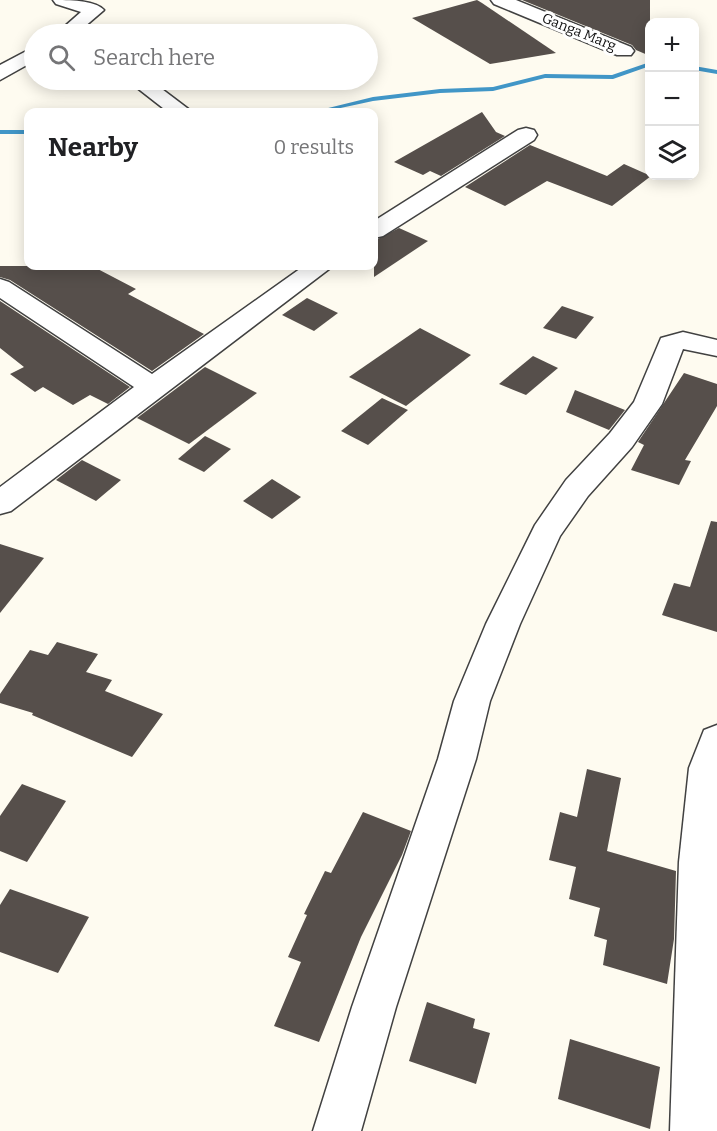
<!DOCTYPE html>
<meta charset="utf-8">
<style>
body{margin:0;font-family:Bitter,serif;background:#f6f6f6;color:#202124}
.controls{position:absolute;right:18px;top:18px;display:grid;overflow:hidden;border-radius:12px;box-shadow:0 3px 15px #0003}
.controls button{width:54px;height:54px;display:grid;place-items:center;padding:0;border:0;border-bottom:2px solid #e0e0e0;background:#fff;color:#202124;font:30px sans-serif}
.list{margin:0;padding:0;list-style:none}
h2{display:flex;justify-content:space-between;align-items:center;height:78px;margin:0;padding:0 24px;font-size:26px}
h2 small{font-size:20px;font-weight:400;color:#757577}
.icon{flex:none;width:33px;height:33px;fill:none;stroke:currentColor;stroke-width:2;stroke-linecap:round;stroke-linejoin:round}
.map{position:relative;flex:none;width:717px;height:1131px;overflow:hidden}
.search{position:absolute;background:#fff;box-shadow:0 3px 15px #0003;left:24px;top:24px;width:354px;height:66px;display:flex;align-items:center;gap:15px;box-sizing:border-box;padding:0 21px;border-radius:33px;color:#757577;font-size:22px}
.panel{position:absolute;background:#fff;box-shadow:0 3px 15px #0003;left:24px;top:108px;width:354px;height:162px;border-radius:12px}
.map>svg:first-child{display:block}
</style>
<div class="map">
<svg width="717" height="1131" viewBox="0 0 717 1131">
<rect width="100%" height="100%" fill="#fefbf0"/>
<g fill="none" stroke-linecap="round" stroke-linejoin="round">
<g fill="#4196c7" fill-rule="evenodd">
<polygon points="650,62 650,66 613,79 545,78 493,91 440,93 373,101 322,112 312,112 373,97 440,89 493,87 545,74 612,75"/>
<polygon points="694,66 717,70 717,74 694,70"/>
<rect x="0" y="130" width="28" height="4"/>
</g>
</g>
<g fill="#564f4b">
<polygon points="477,0 482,3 556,53 490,64 412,18"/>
<polygon points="522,0 650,0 650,56 636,50 632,45"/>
<polygon points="482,112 496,132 505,136 441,176 430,171 423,175 394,162"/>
<polygon points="530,145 607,176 624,164 651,176 612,206 547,181 505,206 465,187"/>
<polygon points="399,228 428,241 374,277 374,241"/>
<polygon points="0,266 92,266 136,289 128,294 204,334 152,371 10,280 0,277"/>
<polygon points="307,298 338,313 314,331 282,315"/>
<polygon points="0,301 130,387 108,404 90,395 73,405 43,387 35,392 10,374 24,367 0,348"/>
<polygon points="562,306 594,317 576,339 543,328"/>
<polygon points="420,328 471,355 406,406 349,377"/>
<polygon points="533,356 558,368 526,395 499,384"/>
<polygon points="205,367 257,393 189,444 137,418"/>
<polygon points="684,373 717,384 717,406 685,460 691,461 679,485 631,470 644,445 638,442"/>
<polygon points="575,390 625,410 609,430 566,412"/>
<polygon points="382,398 408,410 368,445 341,431"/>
<polygon points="205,436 231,449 204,472 178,459"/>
<polygon points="82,460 121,480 96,501 56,480"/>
<polygon points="272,479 301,497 272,519 243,501"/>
<polygon points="711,521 717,522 717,632 662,615 674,583 690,587"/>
<polygon points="0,544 44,558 0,613"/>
<polygon points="57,642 98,654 86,672 112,680 105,691 163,714 132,757 32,715 33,713 0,703 0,694 30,650 48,655"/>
<polygon points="587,769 621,778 607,851 676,871 674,939 667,984 603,965 607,940 594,936 600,908 569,899 576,867 549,860 560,812 577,817"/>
<polygon points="22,784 66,801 27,862 0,851 0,816"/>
<polygon points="363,812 411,831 402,855 361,937 319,1042 274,1026 301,962 288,957 307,915 304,914 325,871 331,873"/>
<polygon points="10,889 89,917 58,973 0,952 0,905"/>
<polygon points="427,1002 475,1019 473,1028 490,1033 476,1084 409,1061"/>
<polygon points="570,1039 660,1067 650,1129 558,1099"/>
</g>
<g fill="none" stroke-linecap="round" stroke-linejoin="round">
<g stroke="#414141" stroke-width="3">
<g id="minor">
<path d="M53,0C68,0 95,0 104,10L76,34H56L81,12L56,4Z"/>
<polygon points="491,0 516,0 631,47 634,51 631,55 617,55 494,4"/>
<polygon points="34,47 34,61 0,80 0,65"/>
<polygon points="127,80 150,80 191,111 168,112"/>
<polygon points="526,128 534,130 537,135 534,140 383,236 374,238 374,221 518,130"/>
<polygon points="304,266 333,266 11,511 0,514 0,487 134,387 0,298 0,279 9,282 152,374"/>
<polygon points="683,332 717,340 717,356 683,349 662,404 632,447 588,496 560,536 520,624 490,701 476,759 396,1007 361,1131 313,1131 352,1007 438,759 454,701 486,624 535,525 566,480 610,433 634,402 661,338"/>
<polygon points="717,725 717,1131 670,1131 679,862 689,768 704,730"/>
</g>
</g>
<use href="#minor" fill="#fff" fill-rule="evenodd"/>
</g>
<g text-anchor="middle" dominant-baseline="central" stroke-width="6" stroke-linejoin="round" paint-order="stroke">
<g font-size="14" fill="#0e0e0e" stroke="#fff">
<text transform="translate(579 32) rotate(22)">Ganga Marg</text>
</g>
</g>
</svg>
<div class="controls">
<button>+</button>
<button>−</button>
<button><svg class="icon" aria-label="layers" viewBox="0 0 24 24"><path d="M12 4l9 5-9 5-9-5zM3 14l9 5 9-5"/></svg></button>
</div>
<div class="search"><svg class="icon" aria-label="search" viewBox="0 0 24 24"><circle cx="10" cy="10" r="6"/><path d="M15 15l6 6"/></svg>Search here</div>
<section class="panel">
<h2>Nearby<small>0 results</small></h2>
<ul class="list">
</ul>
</section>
</div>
